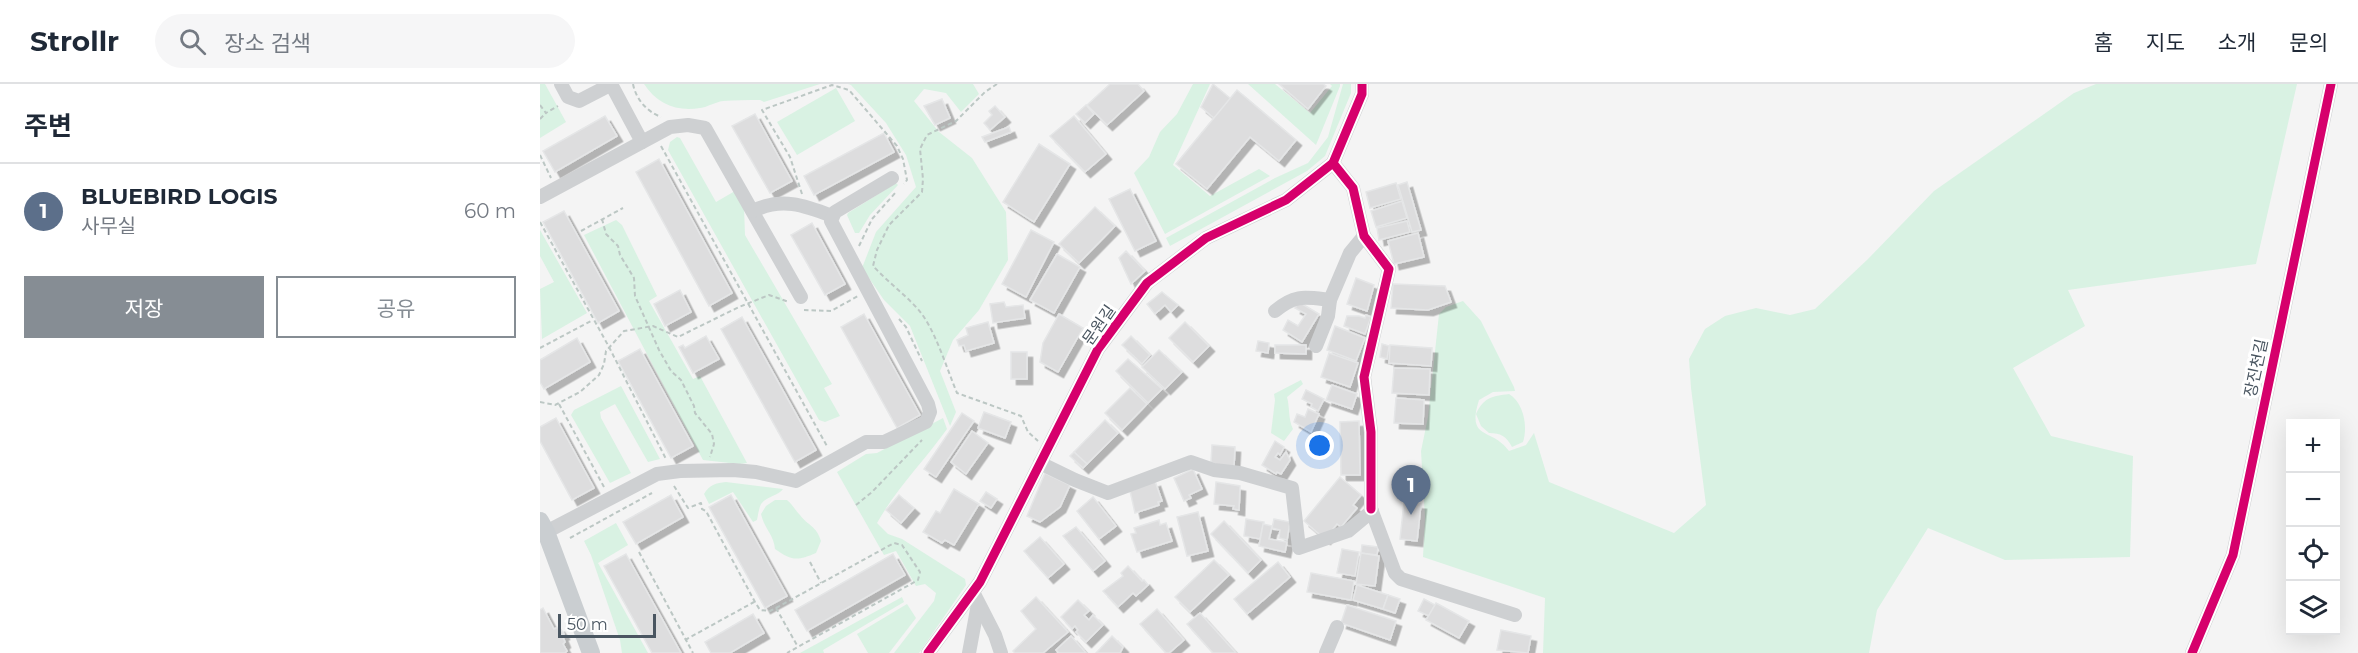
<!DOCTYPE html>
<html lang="ko">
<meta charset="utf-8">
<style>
body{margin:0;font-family:Montserrat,"Noto Sans KR",sans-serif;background:#f6f6f7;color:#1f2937}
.controls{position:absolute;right:18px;bottom:18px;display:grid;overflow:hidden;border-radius:0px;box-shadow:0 6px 24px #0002}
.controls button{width:54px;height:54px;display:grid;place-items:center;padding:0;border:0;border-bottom:2px solid #e0e1e3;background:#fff;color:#1f2937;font:30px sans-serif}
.scale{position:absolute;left:18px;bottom:15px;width:98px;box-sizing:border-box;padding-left:6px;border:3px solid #4a5661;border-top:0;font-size:16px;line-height:21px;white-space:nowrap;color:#4a5661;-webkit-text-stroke:4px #fff;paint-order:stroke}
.you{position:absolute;left:780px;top:362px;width:21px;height:21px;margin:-15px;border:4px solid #fff;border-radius:50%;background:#1a73e8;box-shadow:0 0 0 9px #1a73e833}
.badge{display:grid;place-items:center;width:39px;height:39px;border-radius:50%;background:#868d94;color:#fff;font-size:20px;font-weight:700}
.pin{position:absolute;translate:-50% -50px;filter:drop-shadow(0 2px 3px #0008)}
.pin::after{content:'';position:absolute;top:32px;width:21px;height:18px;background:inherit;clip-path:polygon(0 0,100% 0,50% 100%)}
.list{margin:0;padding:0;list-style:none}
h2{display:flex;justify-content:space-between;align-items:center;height:78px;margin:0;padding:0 24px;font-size:26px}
h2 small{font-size:20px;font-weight:400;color:#747a83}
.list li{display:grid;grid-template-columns:39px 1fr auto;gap:18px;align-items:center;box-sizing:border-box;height:96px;padding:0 24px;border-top:2px solid #e0e1e3}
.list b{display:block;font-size:22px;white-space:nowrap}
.list p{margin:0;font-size:20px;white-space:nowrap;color:#747a83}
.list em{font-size:20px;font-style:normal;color:#747a83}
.actions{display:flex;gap:12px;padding:18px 24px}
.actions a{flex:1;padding:14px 0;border:2px solid #868d94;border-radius:0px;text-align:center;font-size:21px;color:#868d94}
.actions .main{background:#868d94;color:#fff}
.icon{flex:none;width:33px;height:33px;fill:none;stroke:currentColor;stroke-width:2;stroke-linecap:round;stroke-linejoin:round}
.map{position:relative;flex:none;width:1818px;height:569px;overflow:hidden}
header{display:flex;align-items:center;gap:36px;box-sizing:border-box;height:84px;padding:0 30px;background:#fff;border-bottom:2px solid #e0e1e3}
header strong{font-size:28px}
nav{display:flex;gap:33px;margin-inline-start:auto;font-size:21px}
.search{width:420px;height:54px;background:#f6f6f7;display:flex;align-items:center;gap:15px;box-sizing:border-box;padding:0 21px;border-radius:33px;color:#747a83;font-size:22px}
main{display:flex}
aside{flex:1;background:#fff}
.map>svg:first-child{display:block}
</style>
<header>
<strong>Strollr</strong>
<div class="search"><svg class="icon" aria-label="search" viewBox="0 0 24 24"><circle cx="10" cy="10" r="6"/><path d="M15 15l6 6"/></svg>장소 검색</div>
<nav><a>홈</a><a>지도</a><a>소개</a><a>문의</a></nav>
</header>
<main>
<aside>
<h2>주변<small></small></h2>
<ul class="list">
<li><span class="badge" style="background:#5c6f8a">1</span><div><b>BLUEBIRD LOGIS</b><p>사무실</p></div><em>60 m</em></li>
</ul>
<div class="actions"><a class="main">저장</a><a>공유</a></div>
</aside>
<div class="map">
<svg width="1818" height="569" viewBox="0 0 1818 569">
<defs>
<filter id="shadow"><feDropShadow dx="5.5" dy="5.5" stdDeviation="0" flood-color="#0004"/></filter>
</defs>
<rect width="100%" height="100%" fill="#f4f4f4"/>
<g fill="#d9f2e3">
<polygon points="0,0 5,0 26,38 0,54"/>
<path d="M104,0H280L224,18L220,16C208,16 195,16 183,17C175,18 168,23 160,24C137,28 117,20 104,0Z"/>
<polygon points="308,0 433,0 439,10 421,28 406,9 384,5 374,17 399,48 432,74 466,128 468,176 439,226 413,256 400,287 416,328 410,342 370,242 344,216 322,184 336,148 376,103 366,71 346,39 311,1"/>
<polygon points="653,0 670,0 633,81 670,112 719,85 730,92 625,150 594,89 609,73 620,48 637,30"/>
<polygon points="708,0 735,0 770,29 792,2 790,0 800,0 800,2 776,61"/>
<polygon points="803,0 811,0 811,9 785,72 767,87 630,162 626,154 735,94 768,79 788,53"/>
<path d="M1556,0H1757L1716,180L1528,206L1545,242L1473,284L1511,352L1593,372L1590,473L1465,476L1388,444L1337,526L1329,569H1003L1005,514L883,473L885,433L881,367L888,333L899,230L906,223L923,217L941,237L974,303L975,307L953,308L939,316C926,357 952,343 969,367L986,361L994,349L1009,398L1134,449L1166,421L1151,304L1149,275L1165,245L1185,232L1216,224L1250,231L1275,225L1328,175L1394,107L1534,9Z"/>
<polygon points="296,4 315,37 257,71 237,38"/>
<polygon points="137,53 140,54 176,118 195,107 204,123 205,151 292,300 284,304 300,332 285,338 279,336 128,66 130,58"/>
<polygon points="356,99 358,101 330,131 319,149 315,149 307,131 308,129"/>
<polygon points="76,136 82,141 117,212 109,217 153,295 160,292 207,379 199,380 163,376 44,151"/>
<polygon points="0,146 47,229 2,255 0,205 14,198 0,172"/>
<path d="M761,296L763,300L747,313C750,324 748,335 753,345L744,357L731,349L735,316L734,310Z"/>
<polygon points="81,302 120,375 108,378 75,320 60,328 61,334 91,389 70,399 31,331 34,326"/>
<path d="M969,310C984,319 988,343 983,358L972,363C966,352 961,349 949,349L941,342L936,330C943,314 952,312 969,310Z"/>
<path d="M403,334L407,345C384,377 356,405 337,439L348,450L362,455L425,495L426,501L379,569H354L394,517L396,509L385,500L376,502L356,467L344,471L297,388L326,370L337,369Z"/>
<path d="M186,398L243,405C238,412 227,412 221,420C219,424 218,431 217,436L213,438L193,408L169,420L164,410C169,401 176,399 186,398Z"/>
<path d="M235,416H247C253,421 255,426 260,431C268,442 276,441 281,457L276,469C257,477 252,477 235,465C234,451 224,444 221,430L226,422Z"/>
<polygon points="76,439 88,461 58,479 108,569 82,569 80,556 51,471 44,457"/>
<polygon points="362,513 364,518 283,566 284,569 260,569"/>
<polygon points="367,520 376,534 349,569 328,569 317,550"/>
</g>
<g fill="#ddddde" stroke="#e5e6e7" stroke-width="1.5" filter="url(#shadow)">
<polygon points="570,0 598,0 604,7 567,41 547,21"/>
<polygon points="673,0 691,15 674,34 661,23"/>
<polygon points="739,0 783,0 786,2 768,25"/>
<polygon points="697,6 756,56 739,77 710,53 667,105 636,80"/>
<polygon points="402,15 410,34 395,41 384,22"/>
<polygon points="546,21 554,30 545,39 536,30"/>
<polygon points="455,22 465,33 450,46 444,39 452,31 449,27"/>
<polygon points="215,30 252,97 230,109 192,42"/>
<polygon points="65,32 77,52 15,88 3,67"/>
<polygon points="534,32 566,70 545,88 510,52"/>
<polygon points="469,43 471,48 445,58 442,53"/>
<polygon points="344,49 354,68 274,111 264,92"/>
<polygon points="499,60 530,80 494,138 463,118"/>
<polygon points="119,75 192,209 169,222 96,88"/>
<polygon points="867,98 881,146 872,148 858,101"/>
<polygon points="856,99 861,115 830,124 826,108"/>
<polygon points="590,105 616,157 595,167 569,115"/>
<polygon points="862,117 867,134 836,143 831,127"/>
<polygon points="555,123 575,142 539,179 519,160"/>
<polygon points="24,127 79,227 58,239 3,138"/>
<polygon points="867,137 870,148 839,156 837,144"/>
<polygon points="272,139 305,200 285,211 251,151"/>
<polygon points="491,146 514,158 486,213 462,200"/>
<polygon points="878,149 884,173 854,180 848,157"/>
<polygon points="586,167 605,187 591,200 579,174"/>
<polygon points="517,170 540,183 514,229 490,216"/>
<polygon points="816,194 834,201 827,227 807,220"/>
<polygon points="853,200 905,202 911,218 888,226 851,224"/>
<polygon points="140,206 151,228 125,242 114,220"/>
<polygon points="622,208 638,221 631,228 625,221 615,230 607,220"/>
<polygon points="464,218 466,223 483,221 485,234 453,239 450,220"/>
<polygon points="759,218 779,230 762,258 743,246 748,236 758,242 766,230 755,224"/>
<polygon points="324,230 380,331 357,344 301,243"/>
<polygon points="519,230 543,244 518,288 500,278 503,259"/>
<polygon points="826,231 831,233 825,250 804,242 807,232 819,232 825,234"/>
<polygon points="202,233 276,366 255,378 181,245"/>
<polygon points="448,238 454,259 426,267 424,261 419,262 417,256 428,251 426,244"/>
<polygon points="645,238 669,262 653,278 629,254"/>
<polygon points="795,242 825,254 816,277 787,266"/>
<polygon points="166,252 179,275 153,289 139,263 143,261 145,264"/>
<polygon points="591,252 610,271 602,280 582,261"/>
<polygon points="37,254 50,278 4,305 0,298 0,276"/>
<polygon points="718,257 729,259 728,269 716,267"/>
<polygon points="842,260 849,262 847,275 840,273"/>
<polygon points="735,261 766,261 766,270 735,269"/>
<polygon points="850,261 892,264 891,282 849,279"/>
<polygon points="100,265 153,362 131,374 78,277"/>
<polygon points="619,266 642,288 625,305 602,283"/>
<rect x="471" y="268" width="16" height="27"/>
<polygon points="789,269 818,279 810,303 781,293"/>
<polygon points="588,275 622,305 608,319 576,287"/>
<polygon points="854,284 890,285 889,311 852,309"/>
<polygon points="792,301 817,310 812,325 786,316"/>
<polygon points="590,304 607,320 582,346 565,329"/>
<polygon points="766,306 784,315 778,327 771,323 772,320 762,315"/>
<polygon points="856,314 884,316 883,340 854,339"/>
<polygon points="768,325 779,330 771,348 754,338 757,330 765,333"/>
<polygon points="444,328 471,338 465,354 438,344"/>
<polygon points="422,329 434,337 396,393 384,385"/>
<polygon points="16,334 54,404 32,416 0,357 0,343"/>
<polygon points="565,336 578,349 547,380 534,368"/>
<polygon points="819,337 820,391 801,391 800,338"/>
<polygon points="432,347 448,359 426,390 411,378"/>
<polygon points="735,357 744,363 740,371 738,369 735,373 740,376 746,368 750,376 741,390 737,388 736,390 722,381"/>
<polygon points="672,361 695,363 694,382 679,382 671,378"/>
<polygon points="534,368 547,380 543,384 530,372"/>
<polygon points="653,385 662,405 649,411 651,414 644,417 634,394"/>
<polygon points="505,389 530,401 520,423 500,438 487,432"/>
<polygon points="800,393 821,411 813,421 817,424 801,443 797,440 785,455 764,437"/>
<polygon points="615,397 622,417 618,418 619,421 595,429 590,407"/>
<polygon points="676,398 700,402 699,426 693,425 694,422 674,420"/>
<polygon points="414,405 439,420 414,461 405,456 402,459 383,448 396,427 400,429"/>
<polygon points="446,408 457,415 451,424 440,417"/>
<polygon points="131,411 143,433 96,460 83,438"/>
<polygon points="191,411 247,512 225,524 169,423"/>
<polygon points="359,411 374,424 361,439 346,426"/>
<polygon points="553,413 576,442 559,455 537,427"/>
<polygon points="864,418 881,420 877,457 860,455"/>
<polygon points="658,428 668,467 647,472 637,433"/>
<polygon points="706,435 724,438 720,455 704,452"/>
<polygon points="734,435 750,438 747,456 739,454 740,446 732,444"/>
<polygon points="619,436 620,441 626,439 632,457 597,468 591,450 596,449 594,444"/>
<polygon points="684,437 721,476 708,489 671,450"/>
<polygon points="723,440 732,442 729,455 747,458 745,468 719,462"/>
<polygon points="536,443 565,477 553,487 523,452"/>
<polygon points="500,453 524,480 508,494 484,467"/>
<polygon points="822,461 838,463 837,471 821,469"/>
<polygon points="802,465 819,468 815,492 797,489"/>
<polygon points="821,469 839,472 835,502 816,500"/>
<polygon points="86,470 141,569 112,569 64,482"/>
<polygon points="353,470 365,491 267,547 255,526"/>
<polygon points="674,476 689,491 650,528 635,513"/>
<polygon points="738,478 750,493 707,530 694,515"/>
<polygon points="588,482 602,497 604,496 608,501 596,512 593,509 578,523 563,507 583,492 581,489"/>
<polygon points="771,489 814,497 811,516 767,508"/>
<polygon points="817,501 848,511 843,525 813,516"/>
<polygon points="848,511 860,515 855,529 843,525"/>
<polygon points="496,513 528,548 503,569 475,569 473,567 496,545 481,527"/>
<polygon points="884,515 895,521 889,532 878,527"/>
<polygon points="538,516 549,527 544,531 549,536 553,531 563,541 546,558 536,548 538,546 535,542 532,545 521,533"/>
<polygon points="896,519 929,537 919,554 886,536"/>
<polygon points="807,521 856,537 850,556 801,539"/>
<polygon points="3,524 14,545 19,543 24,550 22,551 25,558 23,560 27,567 25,569 0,569 0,526"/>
<polygon points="617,525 644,556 629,569 626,569 600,540"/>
<polygon points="660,529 696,569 673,569 647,540"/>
<polygon points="213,530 224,549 190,569 171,569 165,558"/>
<polygon points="961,546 991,552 988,569 957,566"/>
<polygon points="531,552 546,569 519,569 516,566"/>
<polygon points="572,552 583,563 580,569 556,569"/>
</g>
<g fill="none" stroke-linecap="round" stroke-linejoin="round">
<g stroke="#bcc7c4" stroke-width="2" stroke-dasharray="4.5 3" stroke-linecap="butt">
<path d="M93,0C96,15 106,27 121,33"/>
<path d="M457,0L445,8L416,37L387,51L380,65L383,95L382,108L349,141L337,166L333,182C347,197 363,209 377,224C395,244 406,283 417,309L481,332L488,348L498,357"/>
<polyline points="0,21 6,29 18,22"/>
<polyline points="0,35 6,29"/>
<polyline points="121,62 288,364"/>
<polyline points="0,71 11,94"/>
<polyline points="262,110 250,73 222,26 292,1 309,6 357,62 363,75 367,96 364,100"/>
<polyline points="62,135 66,150 78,162 80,171 94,194 95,212 119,266 131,287 141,296 154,322 155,329 172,350 174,360 170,373"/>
<polyline points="0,138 69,263 126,375"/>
<polyline points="41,147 83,124"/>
<polyline points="319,162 332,135 356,108"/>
<polyline points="264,226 291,227 318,212"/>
<polyline points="359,235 366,243 382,277"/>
<polyline points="0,264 53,236"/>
<polyline points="0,318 15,321 40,308 59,291 64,280 66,267 84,247 113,242 138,253 199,223 229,211 249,218"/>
<polyline points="19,320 64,403"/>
<polyline points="134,402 148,424 161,419 162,425 166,427 215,518 220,526 230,527 236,524 258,563"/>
<polyline points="316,421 332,408 382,356"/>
<polyline points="30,454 112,409"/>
<polyline points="99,468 153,569"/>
<polyline points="270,478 281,499"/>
<polyline points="236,524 354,459 362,461 380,488 378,496 247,569"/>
<polyline points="145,556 214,518"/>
</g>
<g stroke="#ced0d2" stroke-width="14">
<polyline points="21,0 28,13 39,17 70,1"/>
<polyline points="71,0 102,58"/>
<polyline points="793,79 813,104 824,152 849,185 824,293 831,348 831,425 855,489 861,495 975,531"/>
<polyline points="0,113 130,43 148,41 165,44 261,213"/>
<path d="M213,127C241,113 264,121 292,132"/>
<path d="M735,227C755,210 765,213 790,216"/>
<polyline points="776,262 788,232 790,216 810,169 824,152"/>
<polyline points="500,379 535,396 568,409 651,378 674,386 700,389 752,404 759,464 808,447 832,427"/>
<polyline points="6,448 117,390 140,387 193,386 216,388 256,397 326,358 344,358 386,338 390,328 388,320 291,137 295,128 352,94"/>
<polyline points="433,508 455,551 461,569"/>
<polyline points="388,569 440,498 558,265 607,199 666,154 746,116 793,79 822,10 822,0"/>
<polyline points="429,569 438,520"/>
<polyline points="786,569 797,543"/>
<polyline points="1652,569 1693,471 1791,0"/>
</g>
<polyline stroke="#caced1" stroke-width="18" points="0,437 6,448 51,569"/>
<g stroke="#fff" stroke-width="13">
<g id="cycleway">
<polyline points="793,79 813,104 824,152 849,185 824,293 831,348 831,425"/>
<polyline points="388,569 440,498 558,265 607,199 666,154 746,116 793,79 822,10 822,0"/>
<polyline points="1652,569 1693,471 1791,0"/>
</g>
</g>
<use href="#cycleway" stroke="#d6006c" stroke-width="9"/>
</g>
<g text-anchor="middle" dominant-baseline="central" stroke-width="6" stroke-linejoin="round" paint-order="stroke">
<g font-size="16" fill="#4a5661" stroke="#fff">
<text transform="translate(559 241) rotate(-55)">문원길</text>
<text transform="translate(1716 284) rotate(-78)">장진천길</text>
</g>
</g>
</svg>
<div class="controls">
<button>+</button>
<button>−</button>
<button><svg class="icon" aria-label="locate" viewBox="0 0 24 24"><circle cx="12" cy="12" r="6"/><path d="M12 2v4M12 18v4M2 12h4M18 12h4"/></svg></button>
<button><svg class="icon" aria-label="layers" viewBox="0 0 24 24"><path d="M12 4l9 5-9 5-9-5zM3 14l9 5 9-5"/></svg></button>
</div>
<div class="scale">50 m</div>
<div class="you"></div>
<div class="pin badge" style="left:871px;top:431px;background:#5c6f8a">1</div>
</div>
</main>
